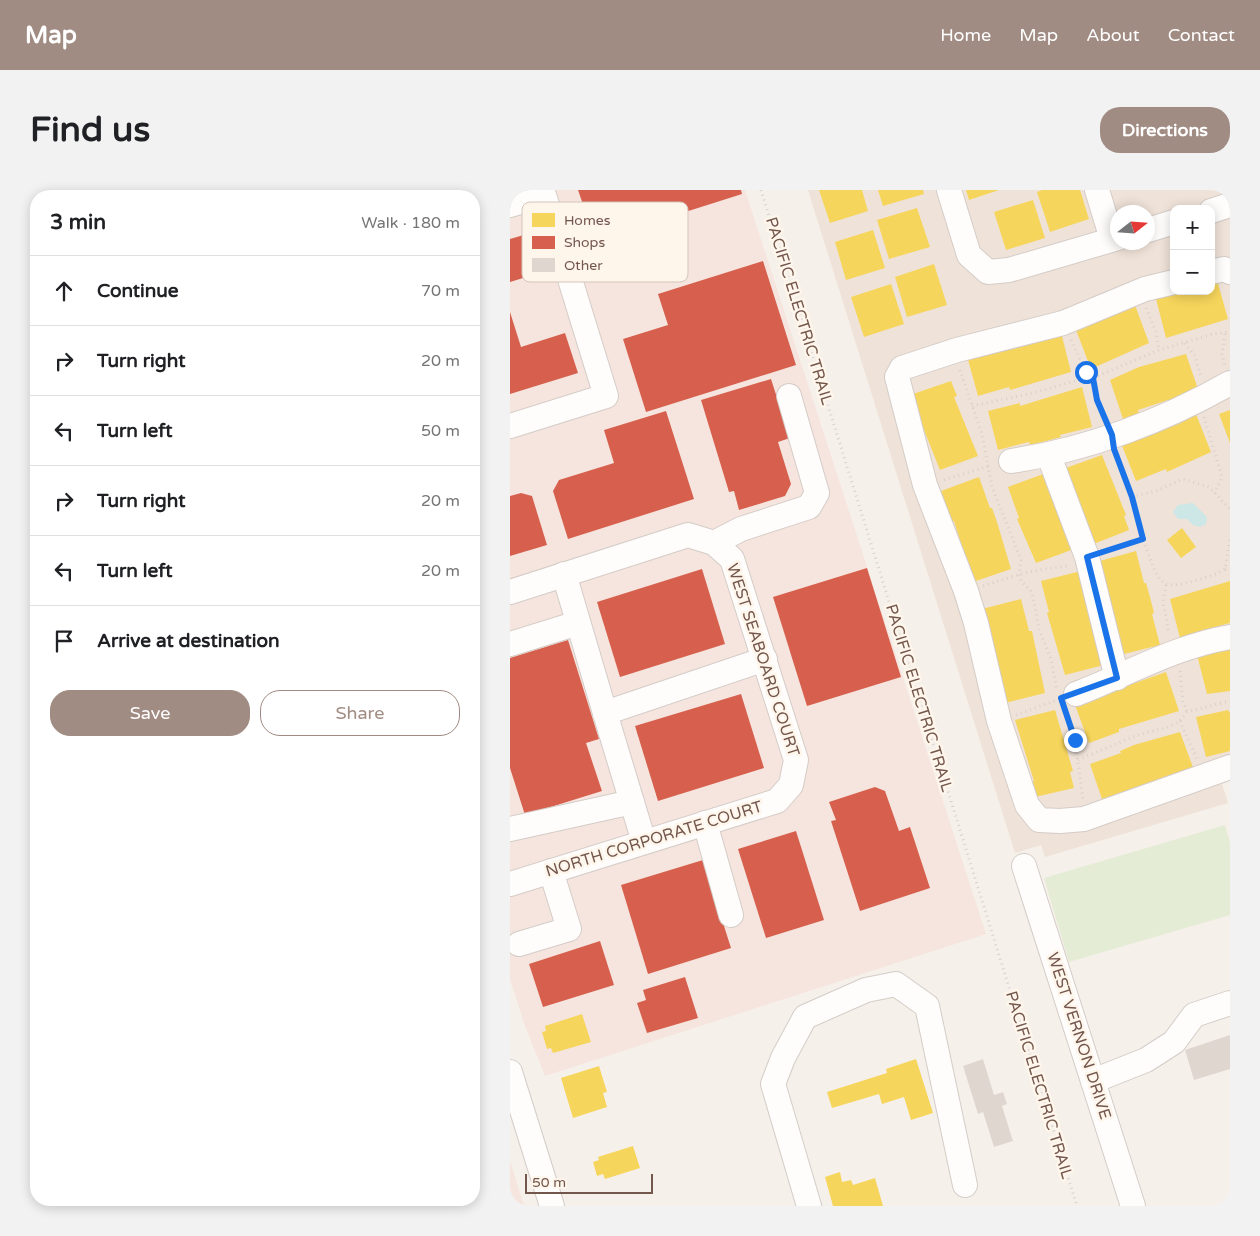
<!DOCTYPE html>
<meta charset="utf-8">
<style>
body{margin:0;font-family:"Varela Round",sans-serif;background:#f2f2f2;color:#202124}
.controls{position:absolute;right:15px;top:15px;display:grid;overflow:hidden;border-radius:10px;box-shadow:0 2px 12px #0003}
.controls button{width:45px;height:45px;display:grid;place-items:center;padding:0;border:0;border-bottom:1px solid #e0e0e0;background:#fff;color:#202124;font:25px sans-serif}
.compass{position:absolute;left:600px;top:15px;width:45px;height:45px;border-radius:50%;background:#fff;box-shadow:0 2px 12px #0003;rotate:73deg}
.scale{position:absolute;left:15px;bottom:12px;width:128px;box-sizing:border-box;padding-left:5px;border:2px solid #73564c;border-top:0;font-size:14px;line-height:18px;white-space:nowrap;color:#73564c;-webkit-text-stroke:4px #fef5eb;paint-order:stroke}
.stop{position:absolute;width:15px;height:15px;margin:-11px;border:4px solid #1a73e8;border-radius:50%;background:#fff}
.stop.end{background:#1a73e8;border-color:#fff;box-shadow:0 1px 5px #0008}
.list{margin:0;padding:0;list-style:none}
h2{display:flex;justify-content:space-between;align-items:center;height:65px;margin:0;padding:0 20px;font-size:21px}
h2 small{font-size:16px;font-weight:400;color:#757577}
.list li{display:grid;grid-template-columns:32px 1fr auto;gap:15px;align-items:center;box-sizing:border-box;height:70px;padding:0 20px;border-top:1px solid #e0e0e0}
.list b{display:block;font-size:19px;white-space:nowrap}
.list em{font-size:16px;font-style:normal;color:#757577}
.actions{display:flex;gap:10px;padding:15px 20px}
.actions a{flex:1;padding:11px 0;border:1px solid #a18c83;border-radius:20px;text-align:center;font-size:18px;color:#a18c83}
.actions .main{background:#a18c83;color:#fff}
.icon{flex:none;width:28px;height:28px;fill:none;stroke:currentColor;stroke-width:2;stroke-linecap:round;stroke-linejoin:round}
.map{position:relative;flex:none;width:720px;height:1016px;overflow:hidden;border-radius:20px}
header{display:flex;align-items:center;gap:30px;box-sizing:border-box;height:70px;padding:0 25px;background:#a18c83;color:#fff}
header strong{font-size:24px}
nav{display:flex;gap:28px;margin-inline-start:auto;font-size:18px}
.intro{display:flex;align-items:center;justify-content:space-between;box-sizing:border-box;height:120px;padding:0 30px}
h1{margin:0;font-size:35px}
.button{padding:12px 22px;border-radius:20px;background:#a18c83;color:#fff;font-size:18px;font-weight:700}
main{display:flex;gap:30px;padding:0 30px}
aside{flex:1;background:#fff;border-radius:20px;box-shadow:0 2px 12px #0003}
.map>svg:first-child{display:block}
</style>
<header>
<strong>Map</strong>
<nav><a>Home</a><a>Map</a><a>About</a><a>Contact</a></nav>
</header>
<div class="intro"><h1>Find us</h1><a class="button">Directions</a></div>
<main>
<aside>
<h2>3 min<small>Walk · 180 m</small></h2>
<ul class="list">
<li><svg class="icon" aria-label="ahead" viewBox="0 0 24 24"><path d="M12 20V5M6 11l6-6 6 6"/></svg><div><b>Continue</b></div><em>70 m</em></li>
<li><svg class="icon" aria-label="right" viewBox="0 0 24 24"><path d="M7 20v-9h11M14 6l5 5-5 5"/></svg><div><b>Turn right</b></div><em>20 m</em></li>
<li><svg class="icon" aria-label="left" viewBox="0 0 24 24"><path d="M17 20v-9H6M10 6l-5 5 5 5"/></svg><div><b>Turn left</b></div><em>50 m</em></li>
<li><svg class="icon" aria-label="right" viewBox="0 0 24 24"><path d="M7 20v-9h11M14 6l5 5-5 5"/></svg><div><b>Turn right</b></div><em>20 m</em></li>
<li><svg class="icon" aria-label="left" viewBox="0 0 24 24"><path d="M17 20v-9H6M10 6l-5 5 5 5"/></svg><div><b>Turn left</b></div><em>20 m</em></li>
<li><svg class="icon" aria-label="arrive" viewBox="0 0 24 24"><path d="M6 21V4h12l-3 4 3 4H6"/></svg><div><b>Arrive at destination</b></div></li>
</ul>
<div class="actions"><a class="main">Save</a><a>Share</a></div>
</aside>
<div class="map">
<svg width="720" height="1016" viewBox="0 0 720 1016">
<rect width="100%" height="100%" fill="#f6f0ea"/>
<path fill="#efe2d8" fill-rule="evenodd" d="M298,0H720V591L712,594L718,613L535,667L531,655L505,663ZM664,19H701V101H664ZM608,22H638V52H608Z"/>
<g fill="#f6e5de">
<polygon points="0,0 235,0 476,744 35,886 15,836 0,789"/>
<polygon points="0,971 14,1016 0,1016"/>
</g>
<polygon fill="#e4ecd5" points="715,635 720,653 720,725 559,772 534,688"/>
<polygon fill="#cde6e6" points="683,313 697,327 696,334 690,337 683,335 677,329 668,329 663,322 668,315"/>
<g fill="#f6d55c">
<polygon points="309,0 352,0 358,21 320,33"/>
<polygon points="368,0 413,0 414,4 373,16"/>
<polygon points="456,0 489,0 459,10"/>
<polygon points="532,0 570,0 579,29 540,42 527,2"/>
<polygon points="523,10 535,48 496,60 484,22"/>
<polygon points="407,18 420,57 379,69 367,30"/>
<polygon points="363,40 375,78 336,90 325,52"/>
<polygon points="424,74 437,115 397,127 385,87"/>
<polygon points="707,90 718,129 656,148 646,109 675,101 701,101 701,92"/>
<polygon points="381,94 394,134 354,147 341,107"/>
<polygon points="625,115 639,153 581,179 566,140"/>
<polygon points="551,142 561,182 500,200 499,197 468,206 457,166"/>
<polygon points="676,164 689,202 659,213 658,210 628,220 629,223 613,229 600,190 629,177"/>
<polygon points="441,191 447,206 444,207 468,266 430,280 406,220 408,220 403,204"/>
<polygon points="572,197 582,237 550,245 551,247 536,251 520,255 519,252 488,260 478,221 510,213 510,216"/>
<polygon points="720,220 720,253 709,224"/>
<polygon points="686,224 701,262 657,282 656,279 626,291 611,253 642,244 671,233 670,230"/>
<polygon points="592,265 616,325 614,326 619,340 581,355 553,279"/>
<polygon points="536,283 555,344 558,343 564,359 526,373 507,329 509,328 498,297"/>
<polygon points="469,287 480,318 482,318 487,332 501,379 463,392 444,331 442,332 431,301"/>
<polygon points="672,338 686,357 671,368 657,350"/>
<polygon points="626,361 634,393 636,393 640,407 644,423 642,424 650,455 610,465 586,372"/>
<polygon points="571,381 579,412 576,413 594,475 555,485 537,423 539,422 531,391"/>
<polygon points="720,391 720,433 701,438 702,441 670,448 660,409"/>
<polygon points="511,409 519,441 522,441 535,503 495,513 483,451 480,451 472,419"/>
<polygon points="720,459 720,501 697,504 687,465"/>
<polygon points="656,482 669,521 609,539 609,542 579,553 565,515 624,491 625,493"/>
<polygon points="545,520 563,581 560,582 564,598 525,607 521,592 524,591 505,530"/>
<polygon points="718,520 720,523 720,561 696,567 686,527"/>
<polygon points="670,542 684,580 654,591 653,588 593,612 580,574 611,563 610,561 624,555"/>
<polygon points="72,824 81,852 43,863 41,858 37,859 32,842 36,841 35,836"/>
<polygon points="406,869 423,923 401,930 394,907 372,914 369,904 322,918 317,902 377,883 376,879"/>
<polygon points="89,876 97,902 93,903 97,917 63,928 51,888"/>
<polygon points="123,956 130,978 95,989 93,984 87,986 83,972 89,970 88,967"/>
<polygon points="330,982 332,992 341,990 343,995 365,988 373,1016 323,1016 315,987"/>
</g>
<g fill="#d6604d">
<polygon points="68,0 231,0 232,4 128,37 120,13 77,26"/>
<polygon points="24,42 36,81 0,92 0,49"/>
<polygon points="253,71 286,175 136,222 113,149 158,135 148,104"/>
<polygon points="0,122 11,157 55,143 68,183 0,204"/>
<polygon points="261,189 280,248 268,252 281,294 275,306 229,320 224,301 219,302 191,210"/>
<polygon points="156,221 184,309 58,349 43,301 49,290 104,273 94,240"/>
<polygon points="11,303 22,306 37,355 0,366 0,306"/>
<polygon points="357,378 391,487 297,516 263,407"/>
<polygon points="192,379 215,454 110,487 87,412"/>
<polygon points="58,450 89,549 76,553 92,601 15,625 0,578 0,468"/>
<polygon points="231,504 254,578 148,611 125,536"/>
<polygon points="365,597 375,601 389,641 400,637 420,698 350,721 321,631 326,630 319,612"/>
<polygon points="286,641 314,730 256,748 228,659"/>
<polygon points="193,670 221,758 138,784 111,695"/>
<polygon points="90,751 104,795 33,817 19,774"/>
<polygon points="175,787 188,828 137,843 127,813 136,810 133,800"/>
</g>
<g fill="#e0d6d0">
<polygon points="720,845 720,879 684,890 675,860"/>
<polygon points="473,869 484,905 493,902 497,914 492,916 503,951 484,957 473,922 468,924 453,876"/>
</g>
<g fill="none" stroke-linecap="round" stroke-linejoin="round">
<g stroke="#d4ccc7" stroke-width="26">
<g id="minor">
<polyline points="439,0 459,65 478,82 499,80 608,48"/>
<polyline points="587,0 602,49"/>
<polyline points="0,15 34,5 96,206 0,236"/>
<polyline points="701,21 720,15"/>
<polyline points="638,40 664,32"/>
<polyline points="701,82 714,79 720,82"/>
<polyline points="664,92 635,99 553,133 447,160 392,178 387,187 415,295 456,401 466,433 489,531 517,615 529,630 550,631 574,629 720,577"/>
<polyline points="539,266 577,367 607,488"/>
<path d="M501,271C576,260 654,231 720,193"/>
<polyline points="204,353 231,339 299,317 307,303 279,206"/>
<polyline points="54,384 95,523 255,469"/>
<polyline points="0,402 178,345 204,353 222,369 286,570 281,595 267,611 0,694"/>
<polyline points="0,454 68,433"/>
<path d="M566,504C616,485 666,456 720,447"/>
<polyline points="95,523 134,652"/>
<polyline points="195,633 221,725"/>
<polyline points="0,639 122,612"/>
<polyline points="514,676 623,1016"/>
<polyline points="9,754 59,739 41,681"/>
<polyline points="0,882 42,1016"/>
<polyline points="583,891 636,870 664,852 684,825 720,813"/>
<polyline points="299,1016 263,894 273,868 295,827 356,800 386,794 417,816 455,995"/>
</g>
</g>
<g stroke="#d9d0ce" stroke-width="3" stroke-dasharray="1 4" stroke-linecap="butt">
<polyline points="251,0 567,1016"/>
<polyline points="636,118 646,142 649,160"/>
<polyline points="715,144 712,164 715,175"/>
<polyline points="561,150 576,182 576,188"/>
<polyline points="675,153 685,166 691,187"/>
<polyline points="450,180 472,244 482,297 511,370 509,384 511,391 522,402 529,439 541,469 547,500"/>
<polyline points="583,188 587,210 594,229"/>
<polyline points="462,216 523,203 576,188 583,188 649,160 703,144 720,142"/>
<polyline points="694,227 712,287 704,303"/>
<path d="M606,265C612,279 618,294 623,308C627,324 641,389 656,394C667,398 704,386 715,379L720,348"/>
<polyline points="434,290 478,276"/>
<polyline points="622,307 646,301 673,289 699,297 720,319"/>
<polyline points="595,361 633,349"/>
<polyline points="715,379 720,380"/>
<polyline points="656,395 653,411 659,444"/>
<path d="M473,396C502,386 529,378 559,376"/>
<polyline points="670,481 673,511 677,522"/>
<polyline points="554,520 565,550 573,609"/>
<polyline points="506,525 547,510"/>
<polyline points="670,531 687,569"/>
<polyline points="568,570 625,546 658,537 670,531 677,522 720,511"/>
</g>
<use href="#minor" stroke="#fefdfc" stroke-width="24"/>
</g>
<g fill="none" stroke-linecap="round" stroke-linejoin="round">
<polyline stroke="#1a73e8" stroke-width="6" points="565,550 551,508 607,488 577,367 633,349 622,307 604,259 602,245 587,210 583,188 576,188 576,182"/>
</g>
<g text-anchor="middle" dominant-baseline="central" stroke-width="5" stroke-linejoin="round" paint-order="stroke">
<g font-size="16" fill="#73564c" stroke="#fef5eb">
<text transform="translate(289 121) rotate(73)">PACIFIC ELECTRIC TRAIL</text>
<text transform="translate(253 470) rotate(72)">WEST SEABOARD COURT</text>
<text transform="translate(409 508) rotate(73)">PACIFIC ELECTRIC TRAIL</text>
<text transform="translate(144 649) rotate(-17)">NORTH CORPORATE COURT</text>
<text transform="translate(569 846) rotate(72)">WEST VERNON DRIVE</text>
<text transform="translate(529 895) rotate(73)">PACIFIC ELECTRIC TRAIL</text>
</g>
</g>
<rect x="12" y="12" width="166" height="80" rx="8" fill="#fef5eb" stroke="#d4c5bb" stroke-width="1"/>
<rect x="22" y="23" width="23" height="14" fill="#f6d55c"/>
<rect x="22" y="46" width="23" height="13" fill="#d6604d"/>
<rect x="22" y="68" width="23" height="14" fill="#e0d6d0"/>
<g font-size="14" fill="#73564c">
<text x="54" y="35">Homes</text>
<text x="54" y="57">Shops</text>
<text x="54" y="80">Other</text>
</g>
</svg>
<div class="controls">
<button>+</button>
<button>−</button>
</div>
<svg class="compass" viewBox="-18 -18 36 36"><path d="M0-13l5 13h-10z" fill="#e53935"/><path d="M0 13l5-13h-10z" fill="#757577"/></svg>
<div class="scale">50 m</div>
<div class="stop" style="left:576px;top:182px"></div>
<div class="stop end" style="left:565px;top:550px"></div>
</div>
</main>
